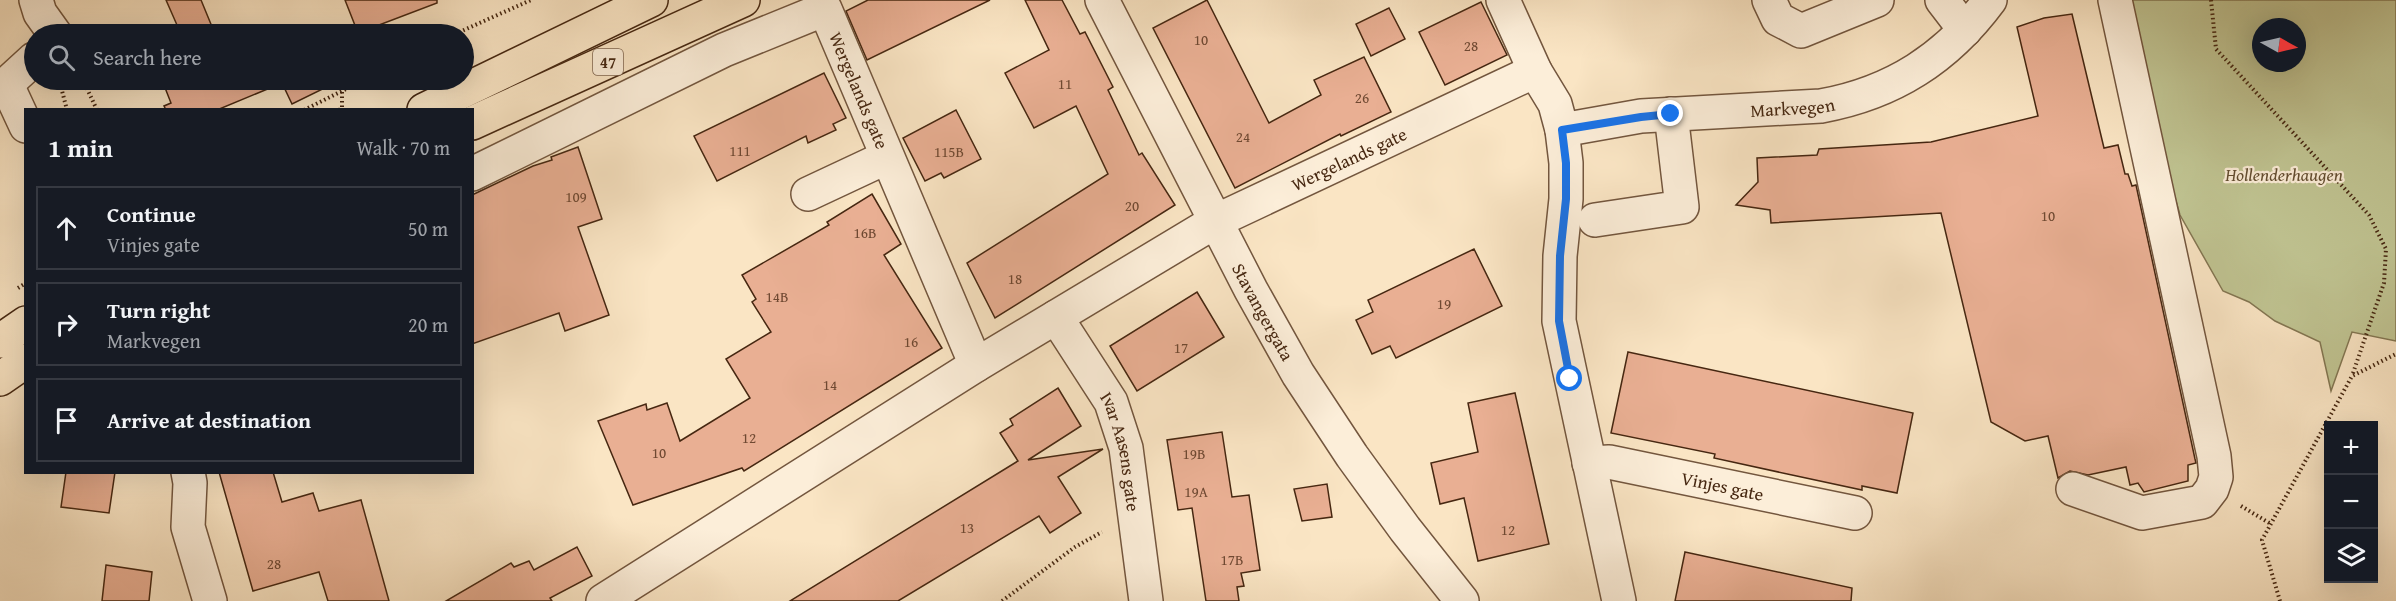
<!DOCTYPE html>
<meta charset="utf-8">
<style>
body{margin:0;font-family:"Gentium Book Plus",serif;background:#242831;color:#f1f3f6}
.controls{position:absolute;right:18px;bottom:18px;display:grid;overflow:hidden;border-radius:0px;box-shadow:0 6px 24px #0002}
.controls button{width:54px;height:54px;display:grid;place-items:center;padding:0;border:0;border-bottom:2px solid #363941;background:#171b24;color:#f1f3f6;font:30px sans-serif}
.compass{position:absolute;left:2252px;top:18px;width:54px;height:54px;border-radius:50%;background:#171b24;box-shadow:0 6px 24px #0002;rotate:98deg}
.stop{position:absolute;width:18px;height:18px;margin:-14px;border:4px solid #1a73e8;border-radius:50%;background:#fff}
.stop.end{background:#1a73e8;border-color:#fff;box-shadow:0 2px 6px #0008}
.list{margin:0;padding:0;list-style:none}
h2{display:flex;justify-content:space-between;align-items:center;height:78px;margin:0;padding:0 24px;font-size:26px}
h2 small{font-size:20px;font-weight:400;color:#9ea1a6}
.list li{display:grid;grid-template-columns:39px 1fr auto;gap:18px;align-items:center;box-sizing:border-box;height:84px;margin:0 12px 12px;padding:0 12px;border:2px solid #363941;border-radius:0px}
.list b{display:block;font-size:22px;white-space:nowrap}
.list p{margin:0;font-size:20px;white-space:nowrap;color:#9ea1a6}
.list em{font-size:20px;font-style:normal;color:#9ea1a6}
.icon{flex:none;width:33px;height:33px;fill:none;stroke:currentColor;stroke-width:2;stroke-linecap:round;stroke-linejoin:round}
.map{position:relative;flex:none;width:2396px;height:601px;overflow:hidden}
.search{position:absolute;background:#171b24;box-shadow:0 6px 24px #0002;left:24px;top:24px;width:450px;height:66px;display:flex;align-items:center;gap:15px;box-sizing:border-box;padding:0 21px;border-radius:33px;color:#9ea1a6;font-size:22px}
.panel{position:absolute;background:#171b24;box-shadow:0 6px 24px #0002;left:24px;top:108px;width:450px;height:366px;border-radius:0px}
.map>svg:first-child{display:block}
</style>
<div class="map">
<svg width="2396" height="601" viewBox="0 0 2396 601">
<rect width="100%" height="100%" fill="#fae5c4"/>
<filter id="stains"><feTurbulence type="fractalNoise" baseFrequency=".00333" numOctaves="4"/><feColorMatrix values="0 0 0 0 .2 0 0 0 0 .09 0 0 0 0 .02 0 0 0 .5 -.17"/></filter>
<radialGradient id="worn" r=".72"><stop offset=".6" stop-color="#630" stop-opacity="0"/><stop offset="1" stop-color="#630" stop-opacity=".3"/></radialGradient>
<path fill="#c0c492" stroke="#837652" stroke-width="1.5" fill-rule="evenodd" d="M2131,0H2396V341L2352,332L2331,391L2320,342L2275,321L2249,302L2223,291L2180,215L2154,125ZM2261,27H2297V63H2261Z"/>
<g fill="#e9af93" stroke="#462711" stroke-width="1.5">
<polygon points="166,0 201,0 215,34 154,34 177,25"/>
<polygon points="345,0 437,0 437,3 358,33"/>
<polygon points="868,0 990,0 867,60 846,11"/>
<polygon points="1025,0 1062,0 1080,34 1085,32 1113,87 1108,90 1139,155 1142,153 1175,205 995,318 967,263 1108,174 1076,106 1034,128 1005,73 1049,50"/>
<polygon points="1207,0 1269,123 1321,95 1314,80 1364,57 1391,112 1341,136 1340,134 1235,188 1153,28"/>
<polygon points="1481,2 1507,55 1445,85 1419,32"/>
<polygon points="1389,8 1405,39 1371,56 1356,24"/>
<polygon points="2072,14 2104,148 2118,145 2125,174 2128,174 2132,186 2136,185 2195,459 2196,463 2188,465 2188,481 2144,492 2138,483 2130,485 2126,467 2088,475 2070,471 2058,478 2048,436 2025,441 1991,422 1941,213 1771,223 1770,210 1736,205 1758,182 1757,158 1817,155 1819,149 1931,142 2038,116 2017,27 2044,18"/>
<polygon points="824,73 846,118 833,124 836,130 808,143 806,136 717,181 694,136"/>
<polygon points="162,80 336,80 337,82 292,104 282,83 217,110 166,110 164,106 171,103"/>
<polygon points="956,110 981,159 944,178 941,173 925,181 903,138"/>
<polygon points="578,147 602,219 578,227 609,315 565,331 559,313 472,344 472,195 533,166 552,160 551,157"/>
<polygon points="872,194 901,244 884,255 942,348 744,471 742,468 633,505 598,421 646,404 647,410 667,403 680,441 750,398 726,359 771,332 752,302 756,299 742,275 829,225 827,222"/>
<polygon points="1474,249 1502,306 1396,358 1390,346 1372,354 1356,320 1373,312 1368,300"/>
<polygon points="1197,292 1224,337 1137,391 1110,346"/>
<polygon points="1628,352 1913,413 1897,493 1862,486 1862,490 1792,475 1714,458 1715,454 1611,433"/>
<polygon points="1058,388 1081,426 1028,460 1103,449 1058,477 1081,513 1050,533 1039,516 898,601 790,601 1018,461 1000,433 1013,425 1010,419"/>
<polygon points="1515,393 1549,544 1478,561 1464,498 1440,504 1431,463 1478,452 1468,403"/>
<polygon points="1222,432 1232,497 1249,495 1260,570 1241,573 1244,586 1237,587 1239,601 1206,601 1192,508 1178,510 1167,440"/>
<polygon points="66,472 115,472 109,513 61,507"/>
<polygon points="219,472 273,472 282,502 313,493 319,511 361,500 389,601 328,601 319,572 253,591"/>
<polygon points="1327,484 1332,517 1302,521 1294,489"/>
<polygon points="577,547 592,576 550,598 552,601 446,601 511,563 514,567 529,561 534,570"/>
<polygon points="1685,552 1852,588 1851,601 1675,601"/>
<polygon points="106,565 152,572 149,601 102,601"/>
</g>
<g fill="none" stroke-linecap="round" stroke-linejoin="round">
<g stroke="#73563e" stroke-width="36">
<g id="minor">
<polyline points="36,0 40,13 55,34"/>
<path id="s1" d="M1102,0L1251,290L1298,374L1352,456L1405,529L1462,601"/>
<polyline points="1503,0 1535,71 1555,104 1562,130 1566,163 1566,199 1560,256 1559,321 1619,601"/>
<polyline points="1769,0 1778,19 1801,31 1877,0"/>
<polyline points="1942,0 1965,30"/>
<polyline points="7,85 26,126"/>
<polyline points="0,90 34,59"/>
<path id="s2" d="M1562,130L1641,116L1821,106C1893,93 1947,58 1990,0"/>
<path id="s3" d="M472,174L724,50L825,9L976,365"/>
<polyline points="808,194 887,157"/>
<polyline points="1595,220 1682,207 1671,114"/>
<path id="s4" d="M1056,317L1111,402L1126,448L1146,601"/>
<path id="s5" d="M1589,463L1609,462L1855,513"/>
<polyline points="188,472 190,483 188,527 210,601"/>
<polyline points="2073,489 2142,513 2202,502 2212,489 2216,477 2214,456 2115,0"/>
<path id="s6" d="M603,601L976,365L1216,221L1535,71"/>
</g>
</g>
<g stroke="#462711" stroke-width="36">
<g id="major">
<polyline points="424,110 651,0"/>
<polyline points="472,123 743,0"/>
<polyline points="0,341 26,323"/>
<polyline points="0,379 26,361"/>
</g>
</g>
<g stroke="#462711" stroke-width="4" stroke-dasharray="1.5 3" stroke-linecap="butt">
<polyline points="2211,0 2216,49 2369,215 2386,249 2384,283 2352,376"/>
<polyline points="455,34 531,0"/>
<polyline points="83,80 97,110"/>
<polyline points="60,83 67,110"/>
<polyline points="304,110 364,80"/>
<polyline points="339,110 342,108 342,91"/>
<polyline points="18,288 26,283"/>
<polyline points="2241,506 2271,524"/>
<polyline points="1002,601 1075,547 1102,532"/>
<polyline points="2280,601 2262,540 2352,376 2396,354"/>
</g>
<use href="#minor" stroke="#fceed9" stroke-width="33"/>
<use href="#major" stroke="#fae5c4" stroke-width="33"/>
</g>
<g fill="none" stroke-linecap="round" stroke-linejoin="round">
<polyline stroke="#1a73e8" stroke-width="8" points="1570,379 1559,321 1560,256 1566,199 1566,163 1562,130 1641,117 1671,114"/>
</g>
<g text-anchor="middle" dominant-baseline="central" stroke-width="4.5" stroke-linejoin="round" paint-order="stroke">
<g font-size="15" fill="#6f4932">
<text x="1201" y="39">10</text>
<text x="1471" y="45">28</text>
<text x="1065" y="83">11</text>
<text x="1362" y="97">26</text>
<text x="1243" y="136">24</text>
<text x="740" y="150">111</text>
<text x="949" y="151">115B</text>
<text x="576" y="196">109</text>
<text x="1132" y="205">20</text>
<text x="2048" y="215">10</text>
<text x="865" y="232">16B</text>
<text x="1015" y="278">18</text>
<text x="777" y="296">14B</text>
<text x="1444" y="303">19</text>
<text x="911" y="341">16</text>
<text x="1181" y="347">17</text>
<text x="830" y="384">14</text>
<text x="749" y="437">12</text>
<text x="659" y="452">10</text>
<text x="1194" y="453">19B</text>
<text x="1196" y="491">19A</text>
<text x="967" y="527">13</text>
<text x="1508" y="529">12</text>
<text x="1232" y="559">17B</text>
<text x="274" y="563">28</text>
</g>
<rect fill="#fceed9" stroke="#7d634d" stroke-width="1.5" x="593" y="49" width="30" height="26" rx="4.5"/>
<g font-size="16" font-weight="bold" fill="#462711">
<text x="608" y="62">47</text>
</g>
<g font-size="18" fill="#462711" stroke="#fceed9">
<text stroke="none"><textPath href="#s3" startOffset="478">Wergelands gate</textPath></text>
<text stroke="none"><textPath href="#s2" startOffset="232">Markvegen</textPath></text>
<text stroke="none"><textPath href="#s6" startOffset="868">Wergelands gate</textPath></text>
<text stroke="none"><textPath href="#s1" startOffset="351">Stavangergata</textPath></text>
<text stroke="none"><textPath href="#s4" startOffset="152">Ivar Aasens gate</textPath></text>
<text stroke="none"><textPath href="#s5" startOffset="136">Vinjes gate</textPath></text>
</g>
<g font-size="18" font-style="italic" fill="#644e31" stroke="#fceed9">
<text x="2284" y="174">Hollenderhaugen</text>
</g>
</g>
<rect width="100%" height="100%" filter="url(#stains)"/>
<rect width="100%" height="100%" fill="url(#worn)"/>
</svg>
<div class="controls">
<button>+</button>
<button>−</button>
<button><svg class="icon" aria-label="layers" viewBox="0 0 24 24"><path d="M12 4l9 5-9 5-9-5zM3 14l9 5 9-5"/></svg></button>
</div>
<svg class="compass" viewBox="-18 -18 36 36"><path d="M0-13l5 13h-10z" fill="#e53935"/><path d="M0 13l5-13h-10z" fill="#9ea1a6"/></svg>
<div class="stop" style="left:1570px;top:379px"></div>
<div class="stop end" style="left:1671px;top:114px"></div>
<div class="search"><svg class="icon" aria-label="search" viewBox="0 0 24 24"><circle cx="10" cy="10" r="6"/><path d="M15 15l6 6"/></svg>Search here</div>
<section class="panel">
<h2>1 min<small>Walk · 70 m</small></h2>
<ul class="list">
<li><svg class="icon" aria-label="ahead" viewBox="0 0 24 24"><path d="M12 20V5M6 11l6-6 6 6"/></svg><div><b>Continue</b><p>Vinjes gate</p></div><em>50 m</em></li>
<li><svg class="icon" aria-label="right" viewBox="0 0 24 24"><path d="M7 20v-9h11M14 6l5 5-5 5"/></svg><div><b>Turn right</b><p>Markvegen</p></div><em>20 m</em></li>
<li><svg class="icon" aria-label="arrive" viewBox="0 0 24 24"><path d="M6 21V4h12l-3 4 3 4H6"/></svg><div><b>Arrive at destination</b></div></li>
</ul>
</section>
</div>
